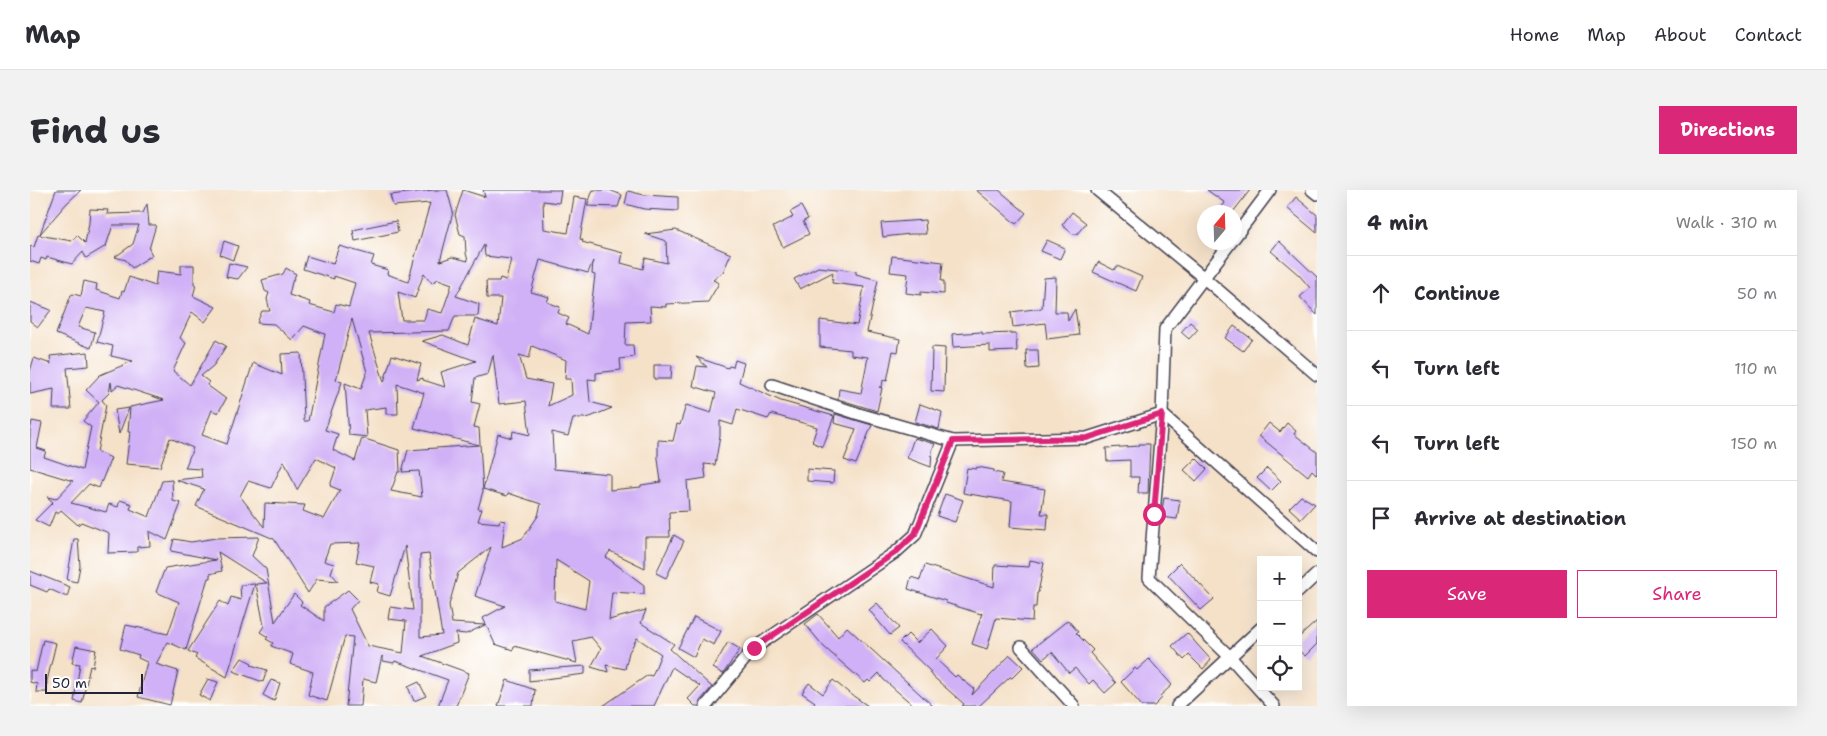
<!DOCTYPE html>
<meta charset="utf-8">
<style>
body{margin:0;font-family:"Shantell Sans",sans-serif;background:#f2f2f3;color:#2b2b33}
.controls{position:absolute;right:15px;bottom:15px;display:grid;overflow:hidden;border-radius:0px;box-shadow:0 5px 20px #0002}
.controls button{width:45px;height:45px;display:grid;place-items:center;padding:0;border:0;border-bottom:1px solid #e1e1e2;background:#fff;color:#2b2b33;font:25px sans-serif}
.compass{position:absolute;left:1167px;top:15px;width:45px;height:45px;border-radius:50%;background:#fff;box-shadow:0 5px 20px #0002;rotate:19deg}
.scale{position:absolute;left:15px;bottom:12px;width:98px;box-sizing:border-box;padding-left:5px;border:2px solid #22223b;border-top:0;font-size:14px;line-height:18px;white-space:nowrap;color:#22223b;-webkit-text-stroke:4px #fff;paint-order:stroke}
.stop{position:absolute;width:15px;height:15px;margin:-11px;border:4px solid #db2777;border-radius:50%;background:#fff}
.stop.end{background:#db2777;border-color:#fff;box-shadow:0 1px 5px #0008}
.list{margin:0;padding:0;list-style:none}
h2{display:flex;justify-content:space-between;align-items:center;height:65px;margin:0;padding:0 20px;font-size:21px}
h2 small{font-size:16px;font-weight:400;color:#7c7c81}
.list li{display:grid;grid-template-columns:32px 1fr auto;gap:15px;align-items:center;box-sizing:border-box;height:75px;padding:0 20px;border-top:1px solid #e1e1e2}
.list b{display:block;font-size:19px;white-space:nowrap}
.list em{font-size:16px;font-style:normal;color:#7c7c81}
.actions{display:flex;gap:10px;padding:15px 20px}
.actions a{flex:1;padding:11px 0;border:1px solid #db2777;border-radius:0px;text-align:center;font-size:18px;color:#db2777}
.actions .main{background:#db2777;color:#fff}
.icon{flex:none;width:28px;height:28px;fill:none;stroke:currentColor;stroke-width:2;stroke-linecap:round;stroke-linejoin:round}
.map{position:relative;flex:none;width:1287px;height:516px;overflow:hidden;border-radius:0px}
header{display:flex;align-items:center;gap:30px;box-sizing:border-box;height:70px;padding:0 25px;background:#fff;border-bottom:1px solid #e1e1e2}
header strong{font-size:24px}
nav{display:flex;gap:28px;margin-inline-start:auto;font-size:18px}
.intro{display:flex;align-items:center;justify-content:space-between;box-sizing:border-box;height:120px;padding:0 30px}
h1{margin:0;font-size:35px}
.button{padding:12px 22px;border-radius:0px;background:#db2777;color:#fff;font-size:18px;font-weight:700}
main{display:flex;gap:30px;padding:0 30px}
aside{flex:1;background:#fff;border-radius:0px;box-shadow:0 5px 20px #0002}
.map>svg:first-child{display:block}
</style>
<header>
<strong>Map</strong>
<nav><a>Home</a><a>Map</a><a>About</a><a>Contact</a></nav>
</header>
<div class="intro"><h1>Find us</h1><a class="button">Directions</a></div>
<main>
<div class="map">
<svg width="1287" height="516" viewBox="0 0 1287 516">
<rect width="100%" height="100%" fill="#fff"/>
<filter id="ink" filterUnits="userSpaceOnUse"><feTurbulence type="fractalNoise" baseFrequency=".02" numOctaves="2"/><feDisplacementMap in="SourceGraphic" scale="10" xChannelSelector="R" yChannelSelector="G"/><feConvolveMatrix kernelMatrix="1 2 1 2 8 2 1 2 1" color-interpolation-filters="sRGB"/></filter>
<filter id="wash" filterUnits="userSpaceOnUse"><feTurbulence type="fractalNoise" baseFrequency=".0096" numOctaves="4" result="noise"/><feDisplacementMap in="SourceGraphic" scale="20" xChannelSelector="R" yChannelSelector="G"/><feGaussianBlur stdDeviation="1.12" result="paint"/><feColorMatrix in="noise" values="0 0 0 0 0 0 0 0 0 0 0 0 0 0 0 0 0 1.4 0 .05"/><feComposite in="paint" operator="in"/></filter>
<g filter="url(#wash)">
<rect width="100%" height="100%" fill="#f5e1c8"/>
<g id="blocks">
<g fill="#d0b0f6" fill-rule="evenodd">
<polygon points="26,0 51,0 37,13 10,44"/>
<path d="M403,0H417L423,22L410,71L422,67L438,71L436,63L435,46L430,44L425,25L433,0L455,7L453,0H531L529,13L513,11L514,39L538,43L544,7L557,9L550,49L553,50L552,52L593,63L591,73L613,79L615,68L637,73L636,51L615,44L646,40L701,64L693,82L683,90L689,93L678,112L636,114V117L620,116L621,131L596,132L595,155H603L604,167L590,169L591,180L566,183V190L558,189L560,212L582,218L560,227L543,229L538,246L522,242L524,279L580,284V300L611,297V295L631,292L628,269V250L643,251L647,234L650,235L656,215L681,223L686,203L663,196L667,176L677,177L666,167L698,178L699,176L703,177L705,170L714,173L709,192L751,211L804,226L793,257L782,252L787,237L741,224L738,229L707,219L703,235L690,231V246L685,275L674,274L676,288L657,291L659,321L639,322L640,347H615V378L580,361L576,367L614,395V404L582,402L579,430L616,420L611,433L644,454L640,459L682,497L670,511L669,516H665L658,509L670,496L642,477L624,516H573L618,485L622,486L631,464L607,448L599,462L595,479L576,475L578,482L561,477L571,459L561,447L543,451L547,473L484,456L483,460L465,454L453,428L475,416L445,406L461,357L428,383L419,415L422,433L455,435L436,444L426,443L427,453L392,466L439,483L426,516H408L418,490L365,471L364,473L353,471V467L352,466L346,492L333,489L331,516H316L323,447L315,446L297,511L278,505L283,482L260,474L263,464L241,456L243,453L236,449L238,447L230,442L234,436L226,394L237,393L188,362L192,381L180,384V388H178L156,460L138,452L126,474L148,481L140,515L108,507L117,472L108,468L109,465L90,459L96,435L138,444L149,412L126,402L135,378L186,370L141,361L144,349L161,352L186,348L229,347L222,366L236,379L245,432L264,404L272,412L270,415L294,431V417L318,400L328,410L320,419L338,456L373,463L376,431L358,429L360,417L383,420L375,356L360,406L347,402L349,394L340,392L344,376L326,372L330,353L300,354L294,371L304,374L301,383L308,391L287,389L278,403L244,349L166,316L174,299L146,290L172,287L171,279L155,278L163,258L140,248L130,277L96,274L100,242H98L100,217L134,210L88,195L82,200L81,192L79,203L72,210L76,215L67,262L81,268L69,298L59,294L41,313L76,322L79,314L88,317L90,310L102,314L100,319L119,327L132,291L142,290L143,311L151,313L137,350L119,341L120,356L107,357V362L78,363L79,343L51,332L48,335L31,320L28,324L25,322L19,337L5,330L23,312L17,307L26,309L43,291L0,278V241L2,231L12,233L7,258L16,261L14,267L52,280L61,237L53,231L69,212L56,200L70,185L103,171L81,166L83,156L67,152L75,122L56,118L48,137L65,142L61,158L26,144L41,105L43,104L51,106L54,91L67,94L66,100L90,108L92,101L94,102L99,87L125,96L127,81L151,84V75H164V95H166L163,106L186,117L175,132L162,122L150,148L156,153L143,181L160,195L186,150L196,156L184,175L171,186L179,192L177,195L196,209L188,223L182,220L172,245L197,254L223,173L252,185L251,164L271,163L274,231H278L295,144L274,136L262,150L244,134L227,133L232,121H240L237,109L239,103L235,101L232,90L253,84L256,78L266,84L262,92L259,105L280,112L279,115L304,122L306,114L319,117L325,93L304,86V89L273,79L277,66L303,74L309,56L344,66L341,75L358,80L357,84L378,92L400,13L363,16L360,5ZM454,55L455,66L481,69L476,90L470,88L469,91H456L457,108H471L468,136L445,129L438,155L413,145L392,151L446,171L411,182L415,197L393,190V188L387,190L391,174L362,165L354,192L339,143L419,141L425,126H448L449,114L426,106ZM510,70L558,83L563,71L562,84L565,85L558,144L536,134L539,128L528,123L530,117L517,112L519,107L501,102ZM394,83L402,93L408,89L422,94L412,123L397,119L394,130H372L368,102L385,108ZM322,129L337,182L331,199L315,193L319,245L337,247L335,220L356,217V224H368L367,194L394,203L384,238L449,255L378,260L372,282L389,281L392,307L361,301L368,282H370L369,260L332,248L325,271L303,260L308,244L295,240L312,192L306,190ZM502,156L536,170L535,189H541L542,205L518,216L522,194L496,189L489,165L499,168ZM463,165L469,214L496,211L500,245L483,241L482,248L468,244L453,299L477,306L478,303L511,314L508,326L493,348L472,357L475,331L470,330L469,333L448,331L452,319H448L453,301L449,238L444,237L450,214L442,212L445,188L458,184ZM286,268L306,278L300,296L310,300L294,329L273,321L275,315L235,313L234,337L210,306L218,291L241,298L254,271L267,300ZM399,364L412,445L390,447V365ZM526,370L559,391L555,419L525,411Z"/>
<polygon points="563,0 579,0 592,5 588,17 557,16"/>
<polygon points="946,0 969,0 996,23 986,34"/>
<polygon points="1177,0 1220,0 1203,22 1188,22 1195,13"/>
<polygon points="598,1 614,5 648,7 648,21 614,19 595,14"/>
<polygon points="1266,7 1287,25 1287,43 1257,18"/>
<polygon points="117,14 119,35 126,35 119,59 122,65 102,78 96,70 85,67 103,54 109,35 83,35 76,56 56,68 53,62 42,74 17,67 16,70 11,68 9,74 0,71 0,56 4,57 8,45 42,51 47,45 55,53 59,33 60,19 78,20 77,24 109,23 113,23"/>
<polygon points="771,16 778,29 773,31 779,44 753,57 743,37 763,27 760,22"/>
<polygon points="1042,22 1056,33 1047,44 1043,44 1032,35"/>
<polygon points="895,30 896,44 880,44 853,47 851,33"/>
<polygon points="366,31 368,42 325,51 323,40"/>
<polygon points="1017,50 1035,58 1030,69 1011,61"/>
<polygon points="194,51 208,56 203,70 190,65"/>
<polygon points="1249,51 1287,87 1287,125 1270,107 1280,98 1269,85 1241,61"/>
<polygon points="862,66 913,72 911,91 914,91 914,104 891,102 891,105 876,103 878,84 860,82"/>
<polygon points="1068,72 1084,80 1087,76 1112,87 1106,101 1063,82"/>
<polygon points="199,73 217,77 208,89 196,87"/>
<polygon points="788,77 826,81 826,84 848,90 837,142 870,149 868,162 863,161 857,191 853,190 852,197 849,197 852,198 847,221 808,209 809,199 831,203 838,167 821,165 821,160 790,157 790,130 827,135 834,97 802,93 803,82 770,99 764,89"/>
<polygon points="1026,87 1025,122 1037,122 1038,131 1045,119 1049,145 1017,149 1015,133 983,137 981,122 1012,118 1014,88"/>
<polygon points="0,112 21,120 8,137 0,131"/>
<polygon points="1160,132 1168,139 1159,149 1151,142"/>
<polygon points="1204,136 1222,149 1213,161 1195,148"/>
<polygon points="952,142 952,144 986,143 987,161 960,162 960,155 923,157 922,144"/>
<polygon points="902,157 915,158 914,202 901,201"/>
<polygon points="996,160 1008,160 1009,178 997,179"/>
<polygon points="58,162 59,176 37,178 41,219 23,219 24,199 0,204 0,181 4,168 21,174 20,166"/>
<polygon points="624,175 642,175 641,189 624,189"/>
<polygon points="890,214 912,222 909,239 885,232"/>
<polygon points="99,218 89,244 85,220"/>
<polygon points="805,224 842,235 826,274 814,270 826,239 804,233"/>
<polygon points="1239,233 1250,242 1257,233 1266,241 1264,244 1287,262 1287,285 1282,280 1278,286 1229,246"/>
<polygon points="884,248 905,254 902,260 901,277 877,268"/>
<polygon points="1109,254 1120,254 1118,303 1108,303 1109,287 1100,287 1100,270 1077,271 1076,258 1109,256"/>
<polygon points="1166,268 1177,279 1166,291 1154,280"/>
<polygon points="947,277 964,280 964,282 973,284 971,292 1015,299 1011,324 1018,324 1017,340 980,337 982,311 933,303 937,278 946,279"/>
<polygon points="1237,278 1251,291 1241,301 1227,288"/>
<polygon points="777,279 804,281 803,293 777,291"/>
<polygon points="915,304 933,310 925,332 907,326"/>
<polygon points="1271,306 1285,314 1271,329 1259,318"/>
<polygon points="1134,308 1150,310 1147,329 1131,327"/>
<polygon points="644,345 654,351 636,388 626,383"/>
<polygon points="44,349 48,349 50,376 47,392 37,390"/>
<polygon points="1000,370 1014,373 1008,403 1007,403 1006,417 1003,417 1002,431 966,428 957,459 942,454 952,423 951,424 916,413 916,411 878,399 881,387 890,390 895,375 964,397 965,375 999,377"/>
<polygon points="1150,373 1184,409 1171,420 1138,385"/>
<polygon points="0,381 40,397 37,407 19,399 17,402 0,395"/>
<polygon points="225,394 213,433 197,487 165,468 167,465 158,461 190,411 198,416 201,407 211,410 210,395"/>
<polygon points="847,413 869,438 860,445 839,420"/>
<polygon points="788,424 808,447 817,437 903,516 884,516 853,489 849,483 840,492 838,490 835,493 794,457 775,434"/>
<polygon points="664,427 691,441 684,455 672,449 664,467 648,458"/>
<polygon points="1038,430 1048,442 1046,443 1063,460 1060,463 1086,493 1075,503 1063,490 1059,494 1045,478 1039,483 1022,462 1013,469 1003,458"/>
<polygon points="1287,431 1287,454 1275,466 1268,460 1268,448"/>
<polygon points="902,439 918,456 906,469 925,487 927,485 944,499 942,505 980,465 993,477 982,488 980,487 949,516 932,516 934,514 899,483 901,482 870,452 878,444 887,453"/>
<polygon points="1157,443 1181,470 1173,479 1159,465 1154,470 1142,456"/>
<polygon points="13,450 26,453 17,491 17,502 6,502 7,494 0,492 0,480 6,482"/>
<polygon points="698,452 710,459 693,484 683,478"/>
<polygon points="46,456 66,460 63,477 60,476 52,513 44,511 50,474 42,473"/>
<polygon points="212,468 222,473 221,475 237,480 233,492 203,481"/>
<polygon points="1119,469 1142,495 1130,506 1132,508 1124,516 1112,516 1091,492 1105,478 1107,480"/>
<polygon points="555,476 555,484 499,491 499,480"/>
<polygon points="178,489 188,492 180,511 169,505"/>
<polygon points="241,490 250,493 244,511 233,505"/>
<polygon points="477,490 505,500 503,516 468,516"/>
<polygon points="803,490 819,503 838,516 782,516 785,512 772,503 779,493 793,504"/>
<polygon points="389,492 396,506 384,511 378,497"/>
</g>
</g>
</g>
<g filter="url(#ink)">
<use href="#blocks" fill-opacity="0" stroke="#423f50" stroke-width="1"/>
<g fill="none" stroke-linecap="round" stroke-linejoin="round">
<g stroke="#423f50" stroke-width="14">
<g id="street">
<polyline points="1067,0 1174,88 1287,185"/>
<polyline points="1282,0 1287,4"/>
<polyline points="1204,48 1240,0"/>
<polyline points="1201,52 1135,139 1132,224 1287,362"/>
<polyline points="742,195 829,224 923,251 1057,248 1132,224 1119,388 1200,467 1244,516"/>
<polyline points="1268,402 1287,384"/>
<polyline points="991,457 1044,516"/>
<polyline points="676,516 724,458 866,362 885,345 923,251"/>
<polyline points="1147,516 1231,438"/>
</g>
</g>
<use href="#street" stroke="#fff" stroke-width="11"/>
</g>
</g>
<g fill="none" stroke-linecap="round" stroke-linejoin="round" filter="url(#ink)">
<polyline stroke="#db2777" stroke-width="6" points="724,458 866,362 885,344 923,251 1057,248 1132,224 1124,324"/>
</g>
</svg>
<div class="controls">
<button>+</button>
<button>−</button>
<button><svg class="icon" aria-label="locate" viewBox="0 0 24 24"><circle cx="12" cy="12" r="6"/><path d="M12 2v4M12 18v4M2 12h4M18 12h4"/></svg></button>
</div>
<svg class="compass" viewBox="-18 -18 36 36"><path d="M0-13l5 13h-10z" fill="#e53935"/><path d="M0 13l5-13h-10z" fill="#7c7c81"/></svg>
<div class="scale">50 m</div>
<div class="stop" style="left:1124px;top:324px"></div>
<div class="stop end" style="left:724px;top:458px"></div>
</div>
<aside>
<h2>4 min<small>Walk · 310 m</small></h2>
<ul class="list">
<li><svg class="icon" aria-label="ahead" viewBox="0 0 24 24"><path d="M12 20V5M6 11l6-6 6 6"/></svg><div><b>Continue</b></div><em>50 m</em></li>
<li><svg class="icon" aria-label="left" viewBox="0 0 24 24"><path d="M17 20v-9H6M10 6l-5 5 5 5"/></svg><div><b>Turn left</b></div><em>110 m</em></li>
<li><svg class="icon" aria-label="left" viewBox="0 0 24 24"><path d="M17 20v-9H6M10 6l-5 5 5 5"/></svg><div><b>Turn left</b></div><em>150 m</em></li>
<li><svg class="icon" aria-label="arrive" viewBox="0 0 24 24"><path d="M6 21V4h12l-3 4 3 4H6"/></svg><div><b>Arrive at destination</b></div></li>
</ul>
<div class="actions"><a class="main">Save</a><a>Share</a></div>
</aside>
</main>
